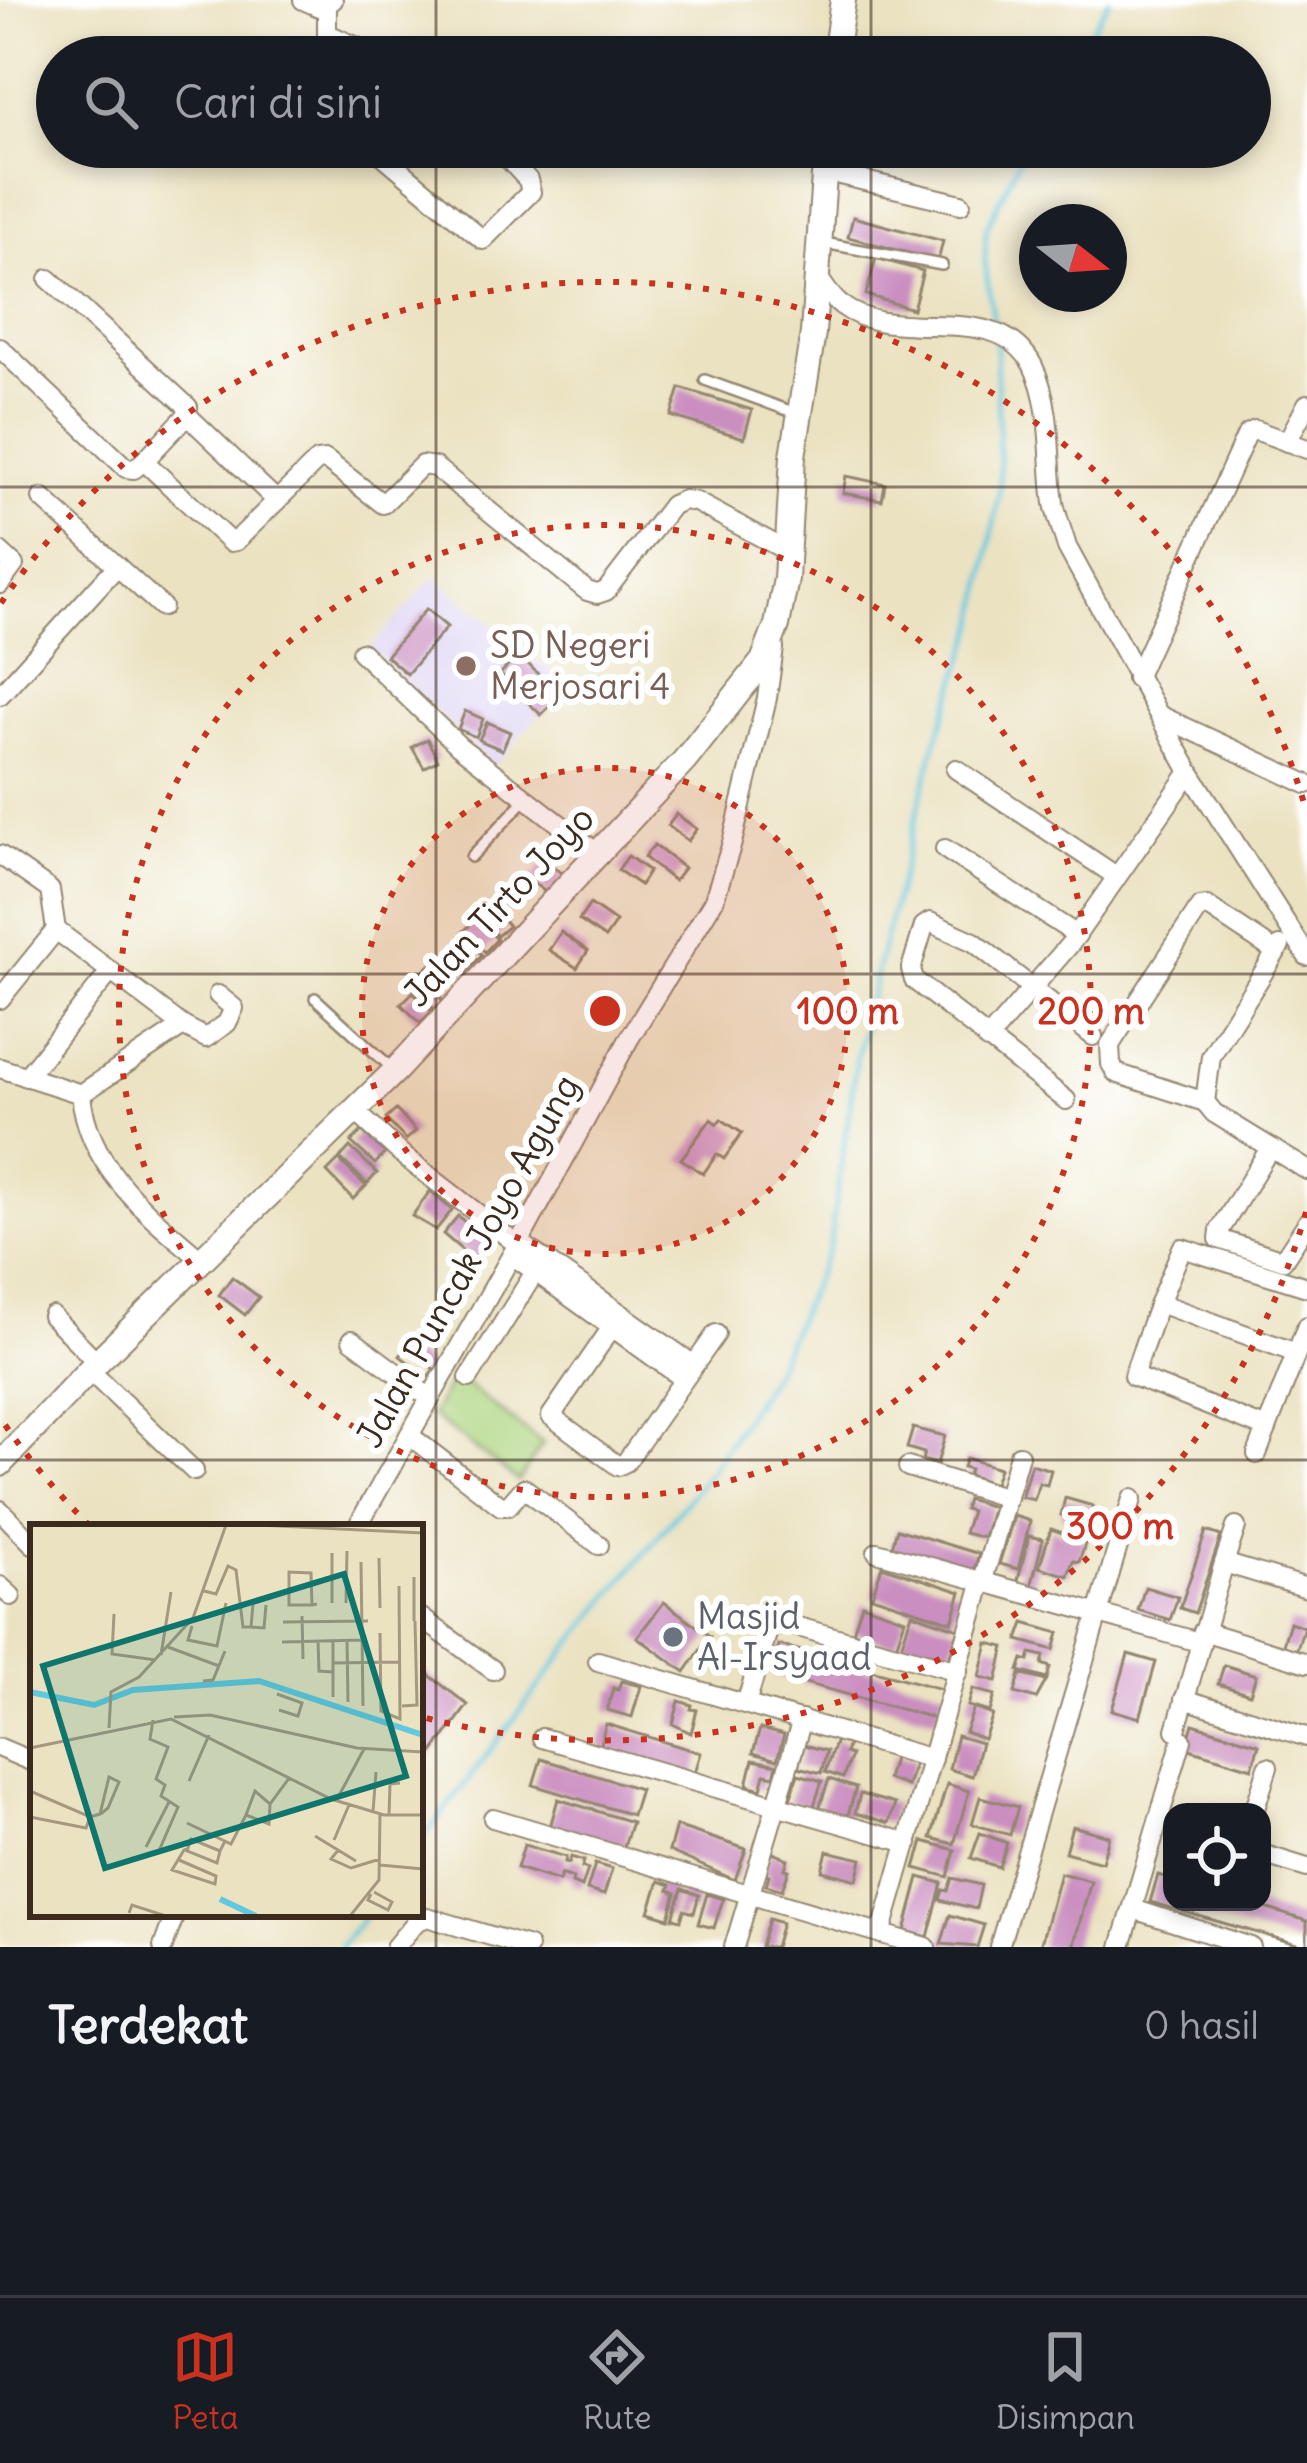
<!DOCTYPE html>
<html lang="id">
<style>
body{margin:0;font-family:Delius,sans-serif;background:#20242c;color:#f1f3f6}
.controls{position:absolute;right:36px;bottom:36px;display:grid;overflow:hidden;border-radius:24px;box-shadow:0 6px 18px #0003}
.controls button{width:108px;height:108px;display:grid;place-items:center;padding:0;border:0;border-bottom:3px solid #363941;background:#171b24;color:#f1f3f6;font:60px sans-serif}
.compass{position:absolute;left:1019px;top:204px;width:108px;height:108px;border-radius:50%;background:#171b24;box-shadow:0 6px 18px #0003;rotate:107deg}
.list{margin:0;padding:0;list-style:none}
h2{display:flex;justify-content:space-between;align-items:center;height:156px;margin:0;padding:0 48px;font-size:51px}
h2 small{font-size:39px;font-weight:400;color:#9ea1a6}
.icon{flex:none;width:66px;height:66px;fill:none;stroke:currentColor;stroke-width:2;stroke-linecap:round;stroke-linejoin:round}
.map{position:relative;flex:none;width:1307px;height:1947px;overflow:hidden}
.search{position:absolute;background:#171b24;box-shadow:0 6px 18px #0003;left:36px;right:36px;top:36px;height:132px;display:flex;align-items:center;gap:30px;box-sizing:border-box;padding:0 42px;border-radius:66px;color:#9ea1a6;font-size:45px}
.sheet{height:348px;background:#171b24}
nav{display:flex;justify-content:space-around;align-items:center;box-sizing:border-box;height:168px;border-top:3px solid #363941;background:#171b24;font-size:33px;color:#9ea1a6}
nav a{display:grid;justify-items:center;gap:6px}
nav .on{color:#c8321e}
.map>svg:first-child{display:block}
</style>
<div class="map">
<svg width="1307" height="1947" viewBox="0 0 1307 1947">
<rect width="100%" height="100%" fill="#fff"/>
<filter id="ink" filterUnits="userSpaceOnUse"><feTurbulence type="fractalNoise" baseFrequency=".00833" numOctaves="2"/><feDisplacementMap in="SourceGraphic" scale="24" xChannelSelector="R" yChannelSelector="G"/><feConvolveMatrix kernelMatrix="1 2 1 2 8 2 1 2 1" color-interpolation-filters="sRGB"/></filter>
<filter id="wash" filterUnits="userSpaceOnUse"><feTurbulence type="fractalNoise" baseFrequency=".004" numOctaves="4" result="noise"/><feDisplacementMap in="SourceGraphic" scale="48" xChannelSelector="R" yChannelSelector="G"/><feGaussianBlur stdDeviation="2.7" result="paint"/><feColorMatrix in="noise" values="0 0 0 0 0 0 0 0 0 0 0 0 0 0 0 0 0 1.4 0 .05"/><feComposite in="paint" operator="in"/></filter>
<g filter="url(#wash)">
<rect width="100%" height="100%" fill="#ebe2c1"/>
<polygon fill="#dfd5f5" points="434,577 566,684 494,766 370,648"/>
<polygon fill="#add580" stroke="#74804f" stroke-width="3" points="454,1375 543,1444 518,1481 431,1415"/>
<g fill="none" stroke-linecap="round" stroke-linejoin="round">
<g stroke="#62c8df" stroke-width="4.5">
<polyline points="1076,57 1109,0"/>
<polyline points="995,329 985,263 986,229 1025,147"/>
<polyline points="420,1843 568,1648 710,1472 774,1371 829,1248 857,1057 878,965 935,745 978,620 1000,488 996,341"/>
<polyline points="340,1947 366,1914"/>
</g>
</g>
<g id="blocks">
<g fill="#ca8ec0">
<polygon points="853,217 943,241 938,261 848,237"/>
<polygon points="876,258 923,271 913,309 866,295"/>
<polygon points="680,388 752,410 744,438 671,416"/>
<polygon points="846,476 885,484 882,500 843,493"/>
<polygon points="426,609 447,627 407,674 386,656"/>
<polygon points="519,655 560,696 541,715 500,674"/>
<polygon points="465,711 483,719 476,737 458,729"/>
<polygon points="487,722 510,732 502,750 479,740"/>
<polygon points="427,739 438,760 424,768 412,747"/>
<polygon points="676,814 697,829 688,841 668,826"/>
<polygon points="654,845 684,868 674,881 644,857"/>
<polygon points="628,856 649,871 640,885 618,870"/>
<polygon points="545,860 569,879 554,899 530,880"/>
<polygon points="590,904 616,922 605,938 579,920"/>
<polygon points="491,905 509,926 497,936 479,915"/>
<polygon points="476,919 497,939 485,952 463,932"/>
<polygon points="561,932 588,951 577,968 549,950"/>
<polygon points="464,938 482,955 466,972 449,955"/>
<polygon points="430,965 450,986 441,995 421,974"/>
<polygon points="419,976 443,1001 434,1009 411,985"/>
<polygon points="413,992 432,1011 420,1023 401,1004"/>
<polygon points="396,1110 416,1131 406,1140 386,1119"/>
<polygon points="711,1119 717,1124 721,1119 742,1133 724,1159 717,1154 703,1174 681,1159"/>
<polygon points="362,1131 385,1153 375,1164 351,1142"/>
<polygon points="350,1147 377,1173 367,1184 340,1158"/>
<polygon points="339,1160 366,1186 353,1199 327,1172"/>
<polygon points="430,1191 452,1210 436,1230 412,1216"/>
<polygon points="458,1216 489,1243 475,1261 443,1234"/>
<polygon points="232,1277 259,1297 245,1315 219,1295"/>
<polygon points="406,1348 434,1369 428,1377 400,1356"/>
<polygon points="913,1428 945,1436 937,1464 922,1460 924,1453 907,1448"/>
<polygon points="966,1458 999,1468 994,1484 968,1475 970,1469 963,1467"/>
<polygon points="1031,1464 1051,1470 1047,1485 1039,1483 1034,1500 1021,1497"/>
<polygon points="1065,1498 1093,1506 1088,1523 1061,1515"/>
<polygon points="967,1499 993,1507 984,1538 964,1533 971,1511 964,1509"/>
<polygon points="1014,1516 1030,1521 1018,1569 999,1564"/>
<polygon points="897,1529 979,1554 973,1575 891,1550"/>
<polygon points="1051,1529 1086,1541 1079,1562 1073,1561 1068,1576 1039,1567"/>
<polygon points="1206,1531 1221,1536 1195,1613 1180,1608"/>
<polygon points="1029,1536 1043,1539 1031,1587 1017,1584"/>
<polygon points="882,1566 961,1592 952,1622 872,1596"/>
<polygon points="1145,1587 1178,1597 1170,1620 1138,1610"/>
<polygon points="664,1602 710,1636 685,1672 637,1637"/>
<polygon points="862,1604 905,1619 896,1646 853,1632"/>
<polygon points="912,1613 959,1629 948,1661 901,1646"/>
<polygon points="1290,1622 1304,1627 1296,1652 1282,1648"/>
<polygon points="1024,1623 1059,1633 1054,1650 1018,1640"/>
<polygon points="988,1643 1005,1647 997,1681 980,1677"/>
<polygon points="779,1645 945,1690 937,1719 772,1674"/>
<polygon points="1031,1653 1044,1656 1042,1664 1050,1667 1047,1679 1019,1671 1023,1659 1029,1661"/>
<polygon points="1128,1654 1156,1662 1140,1718 1112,1710"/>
<polygon points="1224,1665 1256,1675 1250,1694 1218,1684"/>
<polygon points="420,1668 468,1705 425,1763 420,1759"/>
<polygon points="1020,1674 1046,1681 1036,1699 1015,1693"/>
<polygon points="621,1681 641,1686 632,1717 607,1710 613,1688 618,1690"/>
<polygon points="973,1689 995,1695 990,1712 968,1706"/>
<polygon points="679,1701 692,1705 691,1709 697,1710 691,1733 673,1724"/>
<polygon points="974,1708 993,1715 984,1739 965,1732"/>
<polygon points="606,1724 701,1753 694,1776 599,1747"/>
<polygon points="1193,1724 1259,1744 1252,1768 1186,1748"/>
<polygon points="760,1729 784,1735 777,1760 753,1753"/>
<polygon points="957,1736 981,1743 972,1776 949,1769"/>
<polygon points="836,1740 848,1744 845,1753 851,1755 843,1778 825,1772"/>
<polygon points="804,1745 827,1751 821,1773 798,1767"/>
<polygon points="894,1755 915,1761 907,1786 887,1779"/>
<polygon points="541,1759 640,1789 632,1815 533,1785"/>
<polygon points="753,1760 777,1765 774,1776 765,1774 761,1789 747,1785"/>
<polygon points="798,1774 822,1781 813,1809 789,1802"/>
<polygon points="829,1779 856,1788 847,1818 819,1809"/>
<polygon points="947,1784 969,1791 954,1844 931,1838"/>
<polygon points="860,1794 895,1804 889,1823 855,1813"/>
<polygon points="980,1797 1018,1807 1010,1835 972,1824"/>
<polygon points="558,1799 632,1822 623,1849 550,1827"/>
<polygon points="676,1826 746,1849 735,1880 669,1851"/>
<polygon points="1072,1826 1109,1836 1102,1862 1065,1852"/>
<polygon points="980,1833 1007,1843 999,1867 971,1858"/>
<polygon points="923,1841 955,1850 948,1877 915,1868"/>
<polygon points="524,1845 566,1857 565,1862 569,1863 571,1857 584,1861 582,1867 588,1869 582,1887 572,1883 573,1878 561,1874 559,1881 517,1868"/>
<polygon points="827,1851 862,1859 857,1880 822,1871"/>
<polygon points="770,1852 788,1859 785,1869 789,1870 782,1890 766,1885 769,1875 763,1873"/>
<polygon points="595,1864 612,1869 604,1895 587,1890"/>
<polygon points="1060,1873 1091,1881 1075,1940 1073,1947 1040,1947"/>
<polygon points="1158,1875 1172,1879 1172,1902 1246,1902 1307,1921 1307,1947 1150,1902"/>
<polygon points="919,1877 942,1883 928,1937 905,1931"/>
<polygon points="952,1878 981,1885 976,1909 940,1900 943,1890 948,1891"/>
<polygon points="659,1881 671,1885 669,1890 676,1893 669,1918 649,1912"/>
<polygon points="682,1889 699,1895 694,1913 684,1910 681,1920 673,1918"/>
<polygon points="707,1894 723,1899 714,1928 698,1924"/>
<polygon points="950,1915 984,1925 977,1947 941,1944"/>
<polygon points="769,1919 782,1923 775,1947 761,1947"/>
</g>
</g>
</g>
<g filter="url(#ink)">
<use href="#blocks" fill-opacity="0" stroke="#938670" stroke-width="3"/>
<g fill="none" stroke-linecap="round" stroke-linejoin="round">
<g stroke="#938670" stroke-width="14">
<g id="service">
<polyline points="824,243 942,265"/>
<polyline points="705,380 798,414"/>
<polyline points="471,857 525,800"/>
<polyline points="315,998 395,1071"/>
</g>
</g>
<g stroke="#938670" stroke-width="22">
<g id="minor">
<polyline points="303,0 319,7 327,4"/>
<polyline points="328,34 380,57"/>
<polyline points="327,57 327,4 333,0"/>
<polyline points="373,147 483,240 531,192 528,180 497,147"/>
<polyline points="823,171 961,204"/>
<path d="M818,277C825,287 831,298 841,305C897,348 997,296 1033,366C1053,406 1048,460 1054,503C1057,518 1063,533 1067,547L1190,772L1307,956"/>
<polyline points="49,279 188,407 187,415 276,500"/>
<polyline points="0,348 126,468 134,469 144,461 230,542 236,541 317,461 326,460 383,504 422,465 435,467 587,591 597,594 606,591 672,505 684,500 696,502 787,551"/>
<polyline points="1287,442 1307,404"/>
<polyline points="144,461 187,415"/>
<polyline points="42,498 162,607"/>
<polyline points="0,552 14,565 0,584"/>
<polyline points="361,652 459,746 597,853"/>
<polyline points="1136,678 1247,434 1255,430 1307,449"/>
<polyline points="0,695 117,566"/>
<polyline points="1161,716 1307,784"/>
<polyline points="956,769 1116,876"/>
<polyline points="945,849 1077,935"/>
<polyline points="0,855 50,890 56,930"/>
<polyline points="1276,952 1207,906 1200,907 1110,1045 1111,1064 1116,1073 1205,1102 1214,1113 1307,1170"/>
<polyline points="0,999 56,930 183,1026 81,1094"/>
<polyline points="183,1026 206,1038 227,1023 234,1008 218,995"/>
<polyline points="987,1040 1071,943 1190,772"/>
<path d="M0,1068L81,1094C88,1169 149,1215 203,1261"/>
<polyline points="26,1077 111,971"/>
<polyline points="1066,1100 914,980 911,969 924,926 930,922 974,942 1093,1036"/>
<polyline points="1205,1102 1211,1056 1280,946"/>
<polyline points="355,1111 406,1158 518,1245"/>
<polyline points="1270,1148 1220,1230 1219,1239 1283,1260 1307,1223"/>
<polyline points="519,1242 694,1365"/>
<polyline points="512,1255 684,1379"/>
<polyline points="1159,1303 1133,1376 1267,1429"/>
<polyline points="621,1314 551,1416 618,1466 626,1462 716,1334"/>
<polyline points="52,1316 97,1362"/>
<polyline points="352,1340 430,1398"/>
<polyline points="1296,1353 1159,1303 1182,1248 1307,1287"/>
<polyline points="89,1370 194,1471"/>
<polyline points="469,1378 535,1272"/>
<polyline points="409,1435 501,1506 508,1506 524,1488 599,1545"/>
<polyline points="1257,1454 1307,1326"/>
<polyline points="908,1467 1007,1498"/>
<polyline points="0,1510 33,1544"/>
<polyline points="357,1527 522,1237 629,1039 714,900 732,843 767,698 774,648"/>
<polyline points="877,1552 1199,1642"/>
<polyline points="1224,1563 1236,1527"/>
<polyline points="0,1586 11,1596"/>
<polyline points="420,1617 493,1670"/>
<polyline points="1203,1631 1307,1663"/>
<polyline points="598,1661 932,1759"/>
<polyline points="1184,1699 1307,1737"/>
<polyline points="746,1704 769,1627 776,1621 958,1671"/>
<polyline points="1176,1730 1224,1563 1307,1588"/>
<polyline points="542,1738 908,1843"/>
<polyline points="0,1748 33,1762"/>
<polyline points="1254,1812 1268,1767"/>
<polyline points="493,1818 926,1947"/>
<polyline points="1262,1854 1307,1868"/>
<polyline points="1133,1909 1251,1947"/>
<polyline points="881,1934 1019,1455"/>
<polyline points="163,1947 175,1914"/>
<polyline points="395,1947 416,1922 427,1917 528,1947"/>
<polyline points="734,1947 802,1720"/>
<polyline points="999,1947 1132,1499"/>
<polyline points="1121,1947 1182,1740"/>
</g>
</g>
<g stroke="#938670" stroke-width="28">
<g id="tertiary">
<polyline points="835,57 843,0"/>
<polyline points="0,1464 97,1362 395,1071 685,760 763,661 777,625 786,579 793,456 813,333 826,147"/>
</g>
</g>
<use href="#service" stroke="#fff" stroke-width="9"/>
<use href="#minor" stroke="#fff" stroke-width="18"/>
<use href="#tertiary" stroke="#fff" stroke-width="24"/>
</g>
</g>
<path fill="none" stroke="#3b2a1e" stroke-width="3" stroke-opacity="0.55" d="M436,0V57M871,0V57M436,147V1947M871,147V1947M0,487H1307M0,974H1307M0,1460H1307"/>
<circle cx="605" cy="1011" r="243" fill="#c8321e" fill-opacity=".12"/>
<g fill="none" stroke="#c8321e" stroke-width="6" stroke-dasharray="6 12">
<circle cx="605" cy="1011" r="243"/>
<circle cx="605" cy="1011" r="486"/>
<path d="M1306 1212A729 729 0 0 1 422 1717M90 1526A729 729 0 0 1 1 1419M1 603A729 729 0 0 1 1306 810"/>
</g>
<circle fill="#8d6e63" stroke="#fff" stroke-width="4.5" cx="466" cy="666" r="12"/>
<circle fill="#6b7280" stroke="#fff" stroke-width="4.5" cx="673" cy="1637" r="12"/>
<g text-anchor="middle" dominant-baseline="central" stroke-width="12" stroke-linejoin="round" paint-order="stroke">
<g font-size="36" fill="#785e54" stroke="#fff" text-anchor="start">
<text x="490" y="645">SD Negeri<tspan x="490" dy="41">Merjosari 4</tspan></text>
</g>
<g font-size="36" fill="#3b2a1e" stroke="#fff">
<text transform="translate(499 906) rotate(-47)">Jalan Tirto Joyo</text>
<text transform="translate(468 1261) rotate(-61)">Jalan Puncak Joyo Agung</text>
</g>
<g font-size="36" fill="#5b616d" stroke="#fff" text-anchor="start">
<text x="697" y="1616">Masjid<tspan x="697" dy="41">Al-Irsyaad</tspan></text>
</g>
</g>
<g transform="translate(30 1524)">
<rect width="393" height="393" fill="#ebe2c1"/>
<path fill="none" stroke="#62c8df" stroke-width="6" d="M0,168L64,181L103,166L229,157L393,211M190,375L226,392"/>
<path fill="none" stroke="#a59880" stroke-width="3" d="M228,1L393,9M302,29V79M349,34L350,84M331,38L333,182M392,42L393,88M384,53V97M174,67L186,70L198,42L206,46L213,103H221L223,80M316,79L317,27M282,81L281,49L259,48V81H282L287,80M84,90L82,130L126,136M272,92L273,135M253,98L338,97M162,102L158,116L187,122L196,79M221,103L234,104L236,81M350,109L351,187L370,195L369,62M317,116L318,178M288,117L289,147L303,148M303,117V173M252,118L332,116M138,123L189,142M131,131L141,68M303,139L371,138M173,157L183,156L195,127M247,170L272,179L268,192L249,186M372,182L387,181L385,97M144,193L180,191L327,224L393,228M123,196L120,215L138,223L126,255L135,261L131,272L148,283L128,329M79,204L81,168L109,153L163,94L196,1M0,224L141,195L301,275L354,291H393M159,257L179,211M0,267L60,293L70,290L72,289L78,284L89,258L79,253L70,290M306,277L334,225M240,280L225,267L216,291L239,300L240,280L260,253M343,288L346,248M359,292L360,260L370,259M0,293L56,304L60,293M157,299L201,320L216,291M285,312L326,337M304,316L319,281M116,323L139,278M309,325L301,335L321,344L350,335M190,327L187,339L157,327L161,315L190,327L195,317M149,336L186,352L185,360L142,346L154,326L157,325M350,341L393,345M341,370L338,376L358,386L362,378L344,368M99,389L102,381L136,392M320,392L349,356L350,291"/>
<path fill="#0f766e" fill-opacity="0.15" stroke="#0f766e" stroke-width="6" d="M314,50L376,252L75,344L13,142Z"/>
<rect width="393" height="393" fill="none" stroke="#3b2a1e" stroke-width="6"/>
</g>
<circle cx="605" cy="1011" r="18" fill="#c8321e" stroke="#fff" stroke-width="6"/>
<g font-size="36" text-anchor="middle" font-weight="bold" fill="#c8321e" stroke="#fff" stroke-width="12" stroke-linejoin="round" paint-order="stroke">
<text x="848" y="1024">100 m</text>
<text x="1091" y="1024">200 m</text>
<text x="1120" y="1539">300 m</text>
</g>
</svg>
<div class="controls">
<button><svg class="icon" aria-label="locate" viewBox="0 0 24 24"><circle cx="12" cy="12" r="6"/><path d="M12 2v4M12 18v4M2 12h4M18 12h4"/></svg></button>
</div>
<svg class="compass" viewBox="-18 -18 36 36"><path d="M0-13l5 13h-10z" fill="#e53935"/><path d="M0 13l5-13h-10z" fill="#9ea1a6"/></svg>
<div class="search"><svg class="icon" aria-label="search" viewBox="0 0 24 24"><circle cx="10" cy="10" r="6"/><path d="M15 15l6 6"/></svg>Cari di sini</div>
</div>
<section class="sheet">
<h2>Terdekat<small>0 hasil</small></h2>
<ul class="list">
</ul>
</section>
<nav>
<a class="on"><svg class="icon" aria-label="map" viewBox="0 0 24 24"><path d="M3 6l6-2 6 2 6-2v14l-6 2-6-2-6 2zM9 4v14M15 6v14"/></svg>Peta</a>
<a><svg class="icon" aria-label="directions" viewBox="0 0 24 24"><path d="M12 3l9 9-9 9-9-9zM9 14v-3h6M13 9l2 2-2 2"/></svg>Rute</a>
<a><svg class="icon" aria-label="saved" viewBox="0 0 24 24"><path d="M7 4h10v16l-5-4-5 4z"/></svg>Disimpan</a>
</nav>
